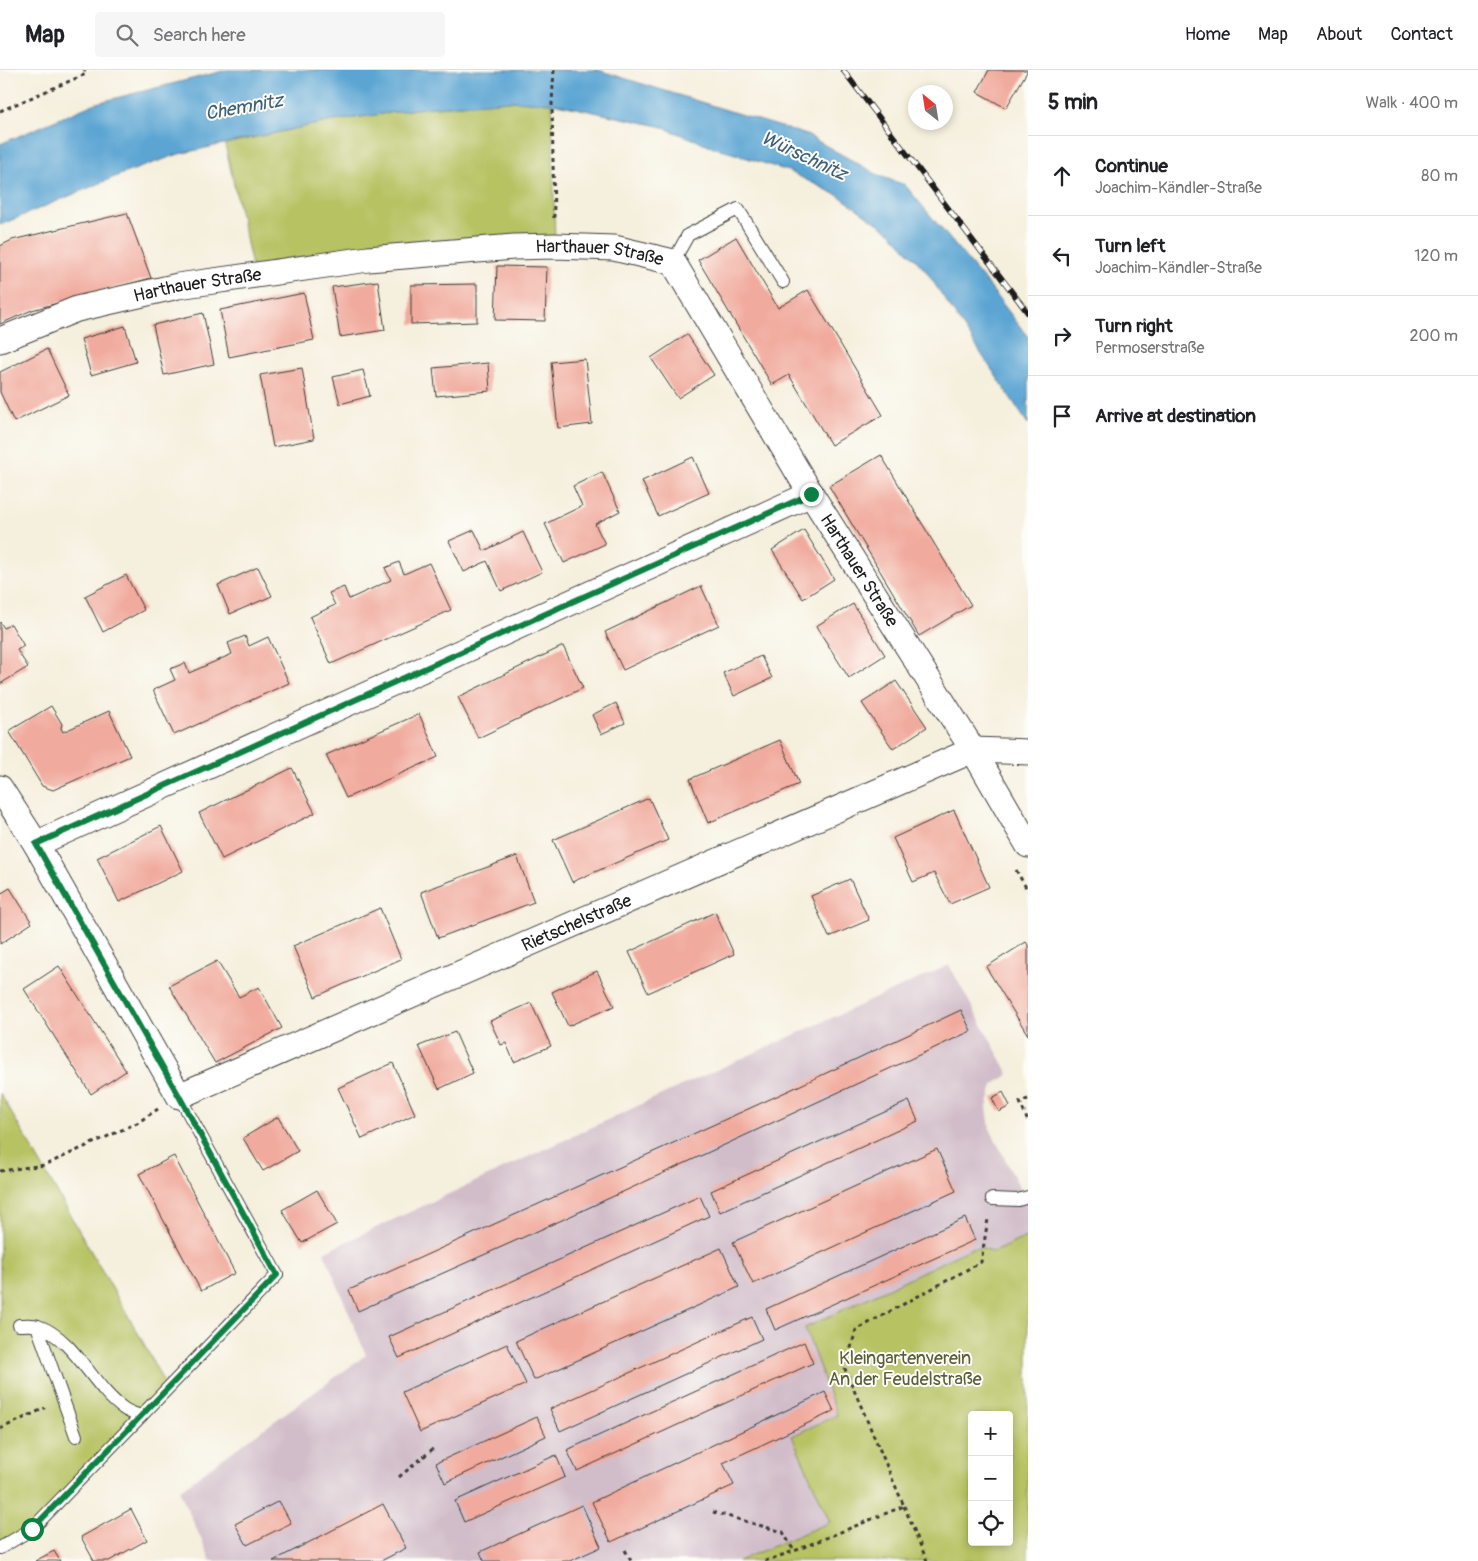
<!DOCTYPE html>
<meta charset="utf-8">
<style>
body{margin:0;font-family:Pangolin,sans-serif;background:#f6f6f6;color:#202124}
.controls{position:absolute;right:15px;bottom:15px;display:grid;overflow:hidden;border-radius:5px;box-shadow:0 2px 8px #0003}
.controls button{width:45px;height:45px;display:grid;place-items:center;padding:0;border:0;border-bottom:1px solid #e0e0e0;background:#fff;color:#202124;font:25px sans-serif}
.compass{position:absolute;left:908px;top:15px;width:45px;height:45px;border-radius:50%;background:#fff;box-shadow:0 2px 8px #0003;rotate:330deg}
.stop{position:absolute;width:15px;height:15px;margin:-11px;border:4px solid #0b8043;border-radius:50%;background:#fff}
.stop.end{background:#0b8043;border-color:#fff;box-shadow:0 1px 5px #0008}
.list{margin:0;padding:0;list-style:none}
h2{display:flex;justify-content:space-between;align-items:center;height:65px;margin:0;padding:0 20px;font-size:21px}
h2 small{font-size:16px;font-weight:400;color:#757577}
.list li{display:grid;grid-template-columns:32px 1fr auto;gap:15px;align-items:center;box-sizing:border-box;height:80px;padding:0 20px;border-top:1px solid #e0e0e0}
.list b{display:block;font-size:19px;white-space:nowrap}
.list p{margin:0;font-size:16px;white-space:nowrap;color:#757577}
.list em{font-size:16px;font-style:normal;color:#757577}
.icon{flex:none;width:28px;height:28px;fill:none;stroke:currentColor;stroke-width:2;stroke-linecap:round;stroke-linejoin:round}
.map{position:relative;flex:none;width:1028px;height:1491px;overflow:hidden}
header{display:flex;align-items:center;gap:30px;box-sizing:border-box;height:70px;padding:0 25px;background:#fff;border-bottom:1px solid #e0e0e0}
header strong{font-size:24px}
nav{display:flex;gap:28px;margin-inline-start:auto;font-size:18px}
.search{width:350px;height:45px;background:#f6f6f6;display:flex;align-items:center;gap:12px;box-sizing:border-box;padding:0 18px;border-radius:5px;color:#757577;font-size:19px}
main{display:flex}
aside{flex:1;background:#fff}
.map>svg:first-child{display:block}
</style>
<header>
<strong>Map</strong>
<div class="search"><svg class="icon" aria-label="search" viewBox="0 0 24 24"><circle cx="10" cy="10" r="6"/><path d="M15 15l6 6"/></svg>Search here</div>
<nav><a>Home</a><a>Map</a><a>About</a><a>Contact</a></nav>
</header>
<main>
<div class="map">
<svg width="1028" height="1491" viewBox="0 0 1028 1491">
<rect width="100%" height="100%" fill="#fdfcf7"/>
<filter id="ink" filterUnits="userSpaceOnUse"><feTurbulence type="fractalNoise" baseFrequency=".02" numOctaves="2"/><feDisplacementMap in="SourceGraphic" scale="10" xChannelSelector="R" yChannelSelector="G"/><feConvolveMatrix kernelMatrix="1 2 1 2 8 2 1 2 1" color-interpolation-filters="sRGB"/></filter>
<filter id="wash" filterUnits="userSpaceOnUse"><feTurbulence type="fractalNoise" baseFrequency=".0096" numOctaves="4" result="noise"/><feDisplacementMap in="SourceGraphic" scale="20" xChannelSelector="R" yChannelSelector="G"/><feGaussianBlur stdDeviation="1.12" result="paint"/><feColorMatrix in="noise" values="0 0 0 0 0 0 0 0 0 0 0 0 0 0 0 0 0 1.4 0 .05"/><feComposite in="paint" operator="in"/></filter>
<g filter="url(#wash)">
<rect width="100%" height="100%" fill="#f5efdd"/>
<polygon fill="#d1bdc9" points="949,895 1009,1004 993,1015 987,1037 990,1059 1028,1134 1028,1166 994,1182 983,1178 837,1345 792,1366 831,1452 738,1491 211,1491 179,1420 366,1285 324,1182 672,1020"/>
<g fill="#b7c264" stroke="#6a6f40" fill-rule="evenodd">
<polygon points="509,31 552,33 555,176 254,205 225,74 327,52 423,38"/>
<polygon points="0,1023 142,1270 167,1319 32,1459 0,1478"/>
<path d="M1028,1166V1491H738L830,1452L792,1366L837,1345L805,1258L972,1178H983L994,1182ZM972,1345H1009V1472H972Z"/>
</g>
<polygon fill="#5ca5d3" stroke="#3c6078" points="227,0 598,0 807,65 880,106 905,115 990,217 1028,267 1028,354 926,201 890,162 839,126 788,101 716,78 659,56 552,33 509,31 423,38 327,52 237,71 179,84 122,104 0,155 0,74 96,33"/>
<g id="blocks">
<g fill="#f1ab9e">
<polygon points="989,0 1028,0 1006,38 977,22"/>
<polygon points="127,143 151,208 32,240 0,254 0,176 12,170"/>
<polygon points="736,167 778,238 808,220 883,345 831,375 789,305 772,315 698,190"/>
<polygon points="497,196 547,197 545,251 495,250"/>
<polygon points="378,211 385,260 340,267 332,217"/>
<polygon points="477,214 477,252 411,254 411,215"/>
<polygon points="304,223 314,270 229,287 220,240"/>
<polygon points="203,243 214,294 164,305 153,255"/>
<polygon points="125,256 136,292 91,305 81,269"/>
<polygon points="687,264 714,305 678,328 651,288"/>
<polygon points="47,279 69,325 14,352 0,322 0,302"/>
<polygon points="585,289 592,354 558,358 551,292"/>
<polygon points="488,293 490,321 436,326 433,298"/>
<polygon points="302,298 314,369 273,377 260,305"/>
<polygon points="363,300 370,326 340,334 333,307"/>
<polygon points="881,385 971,535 919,566 829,416"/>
<polygon points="693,387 709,423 658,446 642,411"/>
<polygon points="602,402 620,441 595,454 605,474 564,493 545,454 582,436 573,416"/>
<polygon points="474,460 484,481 523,462 542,502 501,521 487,491 464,502 449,471"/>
<polygon points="804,460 834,509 803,529 772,480"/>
<polygon points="399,492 404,504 429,493 451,540 331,594 310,547 335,535 329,523 344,517 349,529 391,510 385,498"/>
<polygon points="258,497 272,526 230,544 218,515"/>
<polygon points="126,505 144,540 103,562 85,526"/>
<polygon points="701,516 719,555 623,600 605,562"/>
<polygon points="853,534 885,585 849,608 816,556"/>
<polygon points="0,552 4,558 11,554 24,576 17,580 28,597 0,614"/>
<polygon points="245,566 249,576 268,567 289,613 174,665 153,620 175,610 170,599 185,593 189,603 232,584 228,573"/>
<polygon points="563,576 583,618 478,668 458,627"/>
<polygon points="761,586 772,608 734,626 723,603"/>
<polygon points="896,611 927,657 893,679 862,633"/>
<polygon points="616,633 625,653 601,664 592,645"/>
<polygon points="51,636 62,654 61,658 63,662 109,641 130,686 53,720 42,716 9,661"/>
<polygon points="419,644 438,687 346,728 326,685"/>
<polygon points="780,670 799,714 708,753 690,709"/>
<polygon points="292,698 315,743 222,789 199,743"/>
<polygon points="649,728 668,770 572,812 553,770"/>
<polygon points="954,740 989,817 950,834 934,803 913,812 893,768"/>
<polygon points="161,756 183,801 119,832 97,788"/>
<polygon points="517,786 534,832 438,868 421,822"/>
<polygon points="850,809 869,850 829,867 811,826"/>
<polygon points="10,818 32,853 0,874 0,824"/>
<polygon points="380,838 401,889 315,927 293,876"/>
<polygon points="715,842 734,884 648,923 629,882"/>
<polygon points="1026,872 1028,875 1028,965 986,897"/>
<polygon points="217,891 239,927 259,917 282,958 215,993 169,916"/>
<polygon points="59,896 126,1001 91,1024 24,919"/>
<polygon points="597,901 614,936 568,956 552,922"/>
<polygon points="531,933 551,976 514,992 506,973 501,975 490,951"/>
<polygon points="961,940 971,961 562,1150 358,1241 349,1220 790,1020"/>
<polygon points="455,962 473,1003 439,1019 419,976"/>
<polygon points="393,993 415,1044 362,1069 338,1018"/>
<polygon points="1003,1022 1010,1036 999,1042 992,1028"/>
<polygon points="909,1031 918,1051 720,1142 711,1121"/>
<polygon points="278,1047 298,1081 263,1101 243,1068"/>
<polygon points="937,1079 956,1121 753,1214 733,1172"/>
<polygon points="174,1086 235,1203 201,1221 139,1104"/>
<polygon points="317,1120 337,1154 302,1173 282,1140"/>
<polygon points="700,1126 709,1146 399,1288 389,1267"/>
<polygon points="965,1148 975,1170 775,1260 766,1239"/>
<polygon points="721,1178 739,1217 534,1310 516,1271"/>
<polygon points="752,1247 762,1269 560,1361 550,1339"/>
<polygon points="804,1272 813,1293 577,1401 567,1380"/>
<polygon points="507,1274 526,1314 420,1362 402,1322"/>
<polygon points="825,1322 834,1341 723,1393 734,1415 611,1472 592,1432"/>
<polygon points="537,1347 546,1366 445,1413 436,1393"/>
<polygon points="556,1385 565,1407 464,1452 455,1431"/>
<polygon points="279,1431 291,1453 247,1475 235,1454"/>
<polygon points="383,1434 406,1478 381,1491 273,1491"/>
<polygon points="582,1435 601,1477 570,1491 484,1491 480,1482"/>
<polygon points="131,1439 147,1470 109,1491 94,1491 81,1467"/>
<polygon points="54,1481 60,1491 35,1491"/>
</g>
</g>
</g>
<g filter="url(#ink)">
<use href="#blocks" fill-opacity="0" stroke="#3d3c39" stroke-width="1"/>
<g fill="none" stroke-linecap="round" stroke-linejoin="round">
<g stroke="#3d3c39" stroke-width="14">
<g id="lane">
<polyline points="673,192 688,165 738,139 783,212"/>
<polyline points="992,1129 1018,1130 1028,1127"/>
<path d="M19,1255C25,1255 33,1254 38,1256C75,1269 93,1317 123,1338C128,1342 135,1344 141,1346"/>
<polyline points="37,1256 76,1366"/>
<polyline points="0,1478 32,1459 277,1205 179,1026"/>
</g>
</g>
<g stroke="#3d3c39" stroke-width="27">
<g id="street">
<path id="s1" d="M0,270L77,239L178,216L368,189L514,177L555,176L614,178L673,192L811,424L973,680L1028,682"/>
<path id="s2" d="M0,718L36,774L179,1026L973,680L1028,775"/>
<polyline points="36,774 811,424"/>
</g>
</g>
<g stroke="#3d3c39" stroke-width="3" stroke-dasharray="4 4" stroke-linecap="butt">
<polyline points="554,0 552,33 554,149"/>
<polyline points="0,41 86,4 84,0"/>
<polyline points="1016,800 1028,821"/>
<polyline points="1028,1029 1020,1032 1028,1052"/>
<polyline points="0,1101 45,1095 137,1053 158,1039"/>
<polyline points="0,1359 45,1338"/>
<polyline points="399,1407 434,1378"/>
<polyline points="904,1436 927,1491"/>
<polyline points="713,1442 783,1462 794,1481 904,1436 845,1299 856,1260 981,1192 988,1149"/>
<polyline points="625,1480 631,1491"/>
<polyline points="765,1491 794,1481"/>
</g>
<use href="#lane" stroke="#fff" stroke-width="12"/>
<use href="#street" stroke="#fff" stroke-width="25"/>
<g stroke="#1c1c1c" stroke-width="5.5">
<polyline id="rail" points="843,0 1028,243"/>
</g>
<use href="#rail" stroke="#fdfcf7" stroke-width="4" stroke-dasharray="11" stroke-linecap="butt"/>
</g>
</g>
<g fill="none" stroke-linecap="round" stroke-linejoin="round" filter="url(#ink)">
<polyline stroke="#0b8043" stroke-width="6" points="32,1459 277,1205 179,1026 36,774 811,424"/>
</g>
<g text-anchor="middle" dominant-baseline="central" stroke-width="4" stroke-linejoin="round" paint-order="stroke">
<g font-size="18" fill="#1c1c1c" stroke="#fdfcf7">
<text stroke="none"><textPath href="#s1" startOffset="611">Harthauer Straße</textPath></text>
<text stroke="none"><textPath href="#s1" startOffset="206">Harthauer Straße</textPath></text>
<text stroke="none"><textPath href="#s1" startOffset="1046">Harthauer Straße</textPath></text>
<text stroke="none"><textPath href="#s2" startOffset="790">Rietschelstraße</textPath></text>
</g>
<g font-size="18" fill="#5a5e39" stroke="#fdfcf7">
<text x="905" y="1288">Kleingartenverein<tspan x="905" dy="21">An der Feudelstraße</tspan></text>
</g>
<g font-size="19" font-style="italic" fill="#3c6078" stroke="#fdfcf7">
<text transform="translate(244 37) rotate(-10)">Chemnitz</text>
<text transform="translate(804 86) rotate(25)">Würschnitz</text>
</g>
</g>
</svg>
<div class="controls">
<button>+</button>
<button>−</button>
<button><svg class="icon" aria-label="locate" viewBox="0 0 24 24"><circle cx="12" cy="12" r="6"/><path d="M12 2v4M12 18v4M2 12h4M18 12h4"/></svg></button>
</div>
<svg class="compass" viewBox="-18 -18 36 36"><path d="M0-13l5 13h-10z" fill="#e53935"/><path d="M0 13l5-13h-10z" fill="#757577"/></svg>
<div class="stop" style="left:32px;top:1459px"></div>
<div class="stop end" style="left:811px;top:424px"></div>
</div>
<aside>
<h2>5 min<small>Walk · 400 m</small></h2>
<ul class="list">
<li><svg class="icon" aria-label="ahead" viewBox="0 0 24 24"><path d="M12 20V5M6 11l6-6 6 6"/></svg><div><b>Continue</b><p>Joachim-Kändler-Straße</p></div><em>80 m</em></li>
<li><svg class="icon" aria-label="left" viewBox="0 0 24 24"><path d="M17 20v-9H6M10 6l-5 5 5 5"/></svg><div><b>Turn left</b><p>Joachim-Kändler-Straße</p></div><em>120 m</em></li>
<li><svg class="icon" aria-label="right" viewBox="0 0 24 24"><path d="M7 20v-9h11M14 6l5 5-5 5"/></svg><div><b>Turn right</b><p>Permoserstraße</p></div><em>200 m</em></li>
<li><svg class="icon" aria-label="arrive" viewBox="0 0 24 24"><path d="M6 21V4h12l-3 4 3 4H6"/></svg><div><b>Arrive at destination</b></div></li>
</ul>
</aside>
</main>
